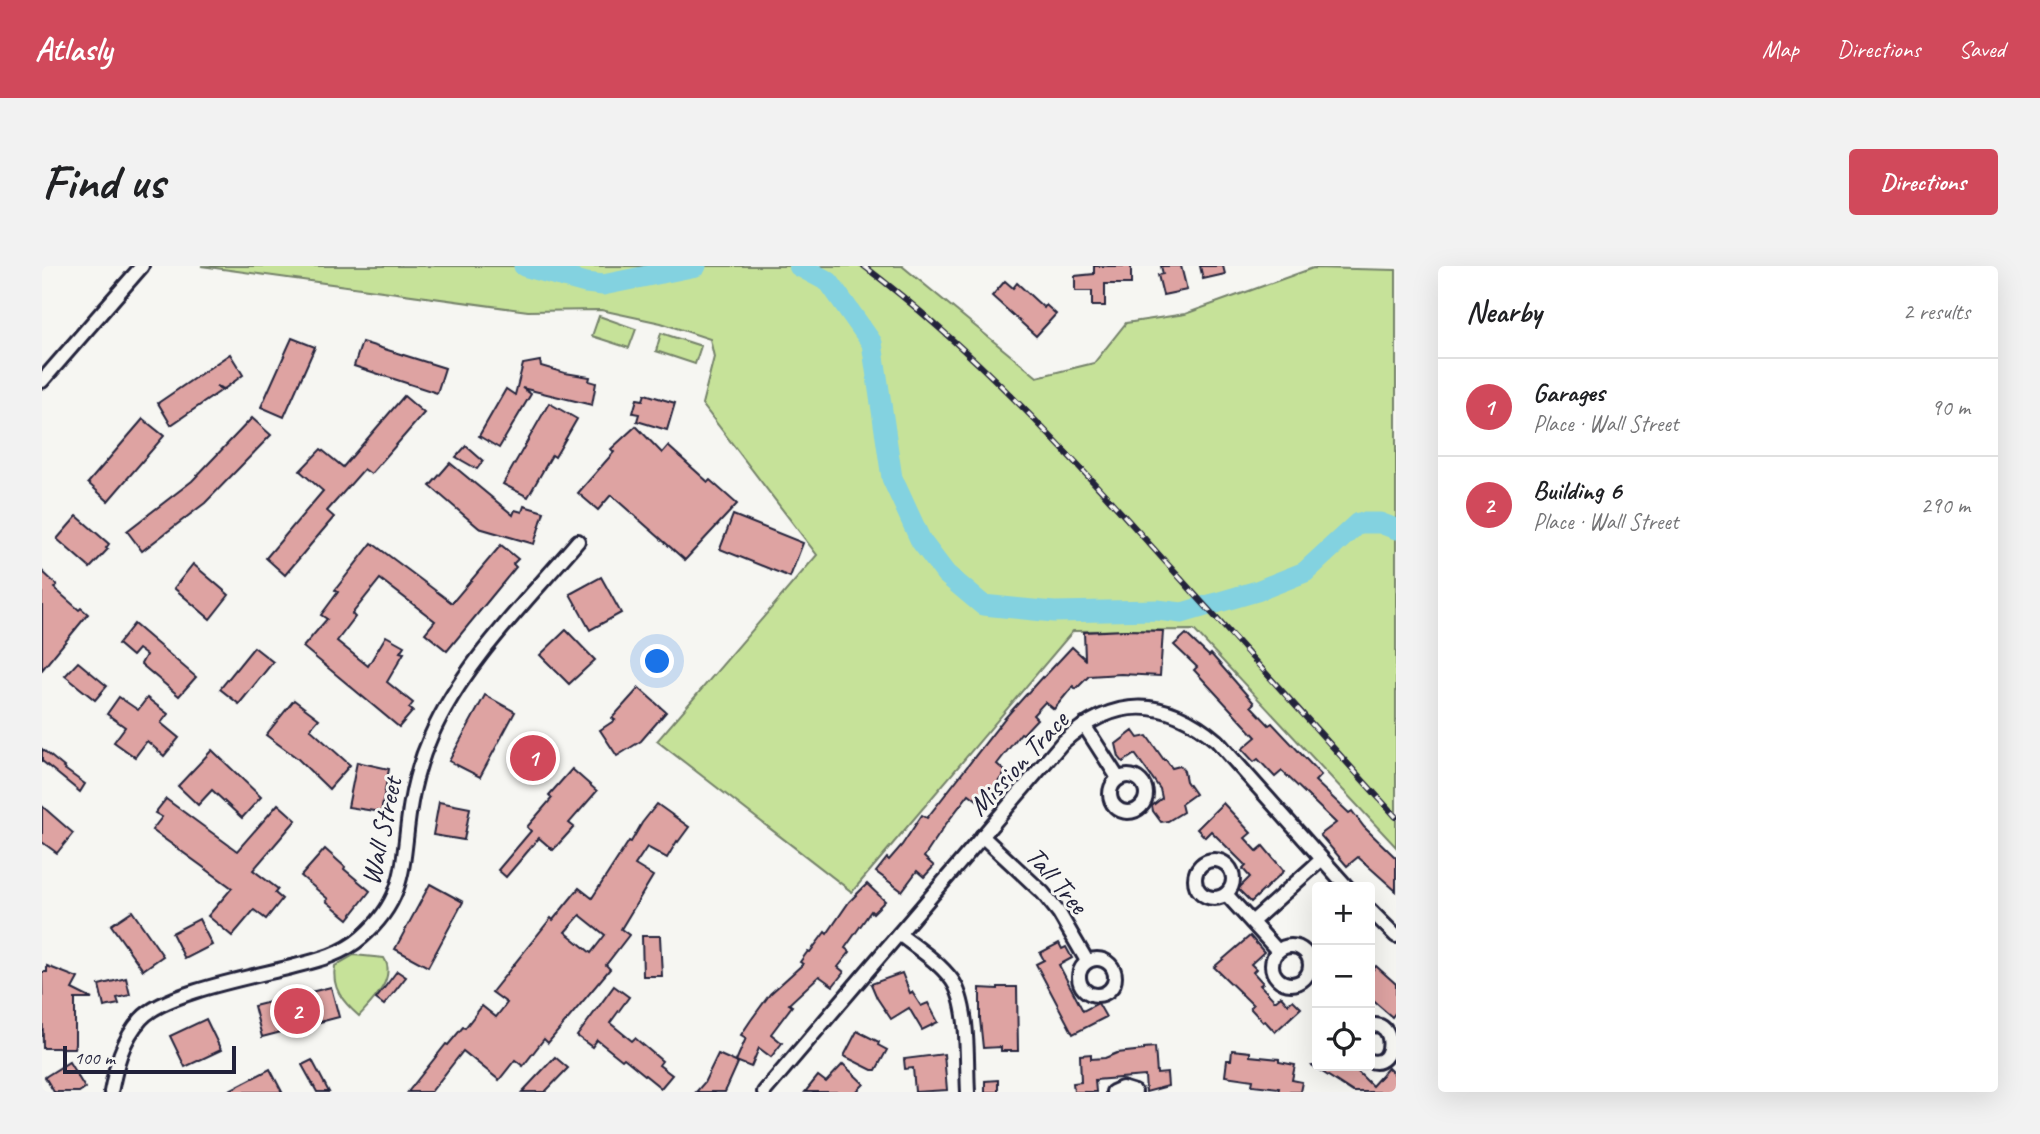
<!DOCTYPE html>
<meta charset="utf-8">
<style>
body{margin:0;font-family:Caveat,sans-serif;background:#f2f2f2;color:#202124}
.controls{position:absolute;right:21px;bottom:21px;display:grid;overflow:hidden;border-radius:7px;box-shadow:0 7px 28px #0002}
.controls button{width:63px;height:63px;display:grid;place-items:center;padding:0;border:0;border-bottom:2px solid #e0e0e0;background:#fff;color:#202124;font:35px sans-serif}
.scale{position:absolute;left:21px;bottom:18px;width:173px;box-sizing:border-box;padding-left:7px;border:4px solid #22223b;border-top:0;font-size:19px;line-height:24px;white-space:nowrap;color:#22223b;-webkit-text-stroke:5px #f6f6f2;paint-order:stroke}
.you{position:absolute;left:616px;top:396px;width:24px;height:24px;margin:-18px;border:5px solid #fff;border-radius:50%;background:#1a73e8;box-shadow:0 0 0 10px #1a73e833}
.badge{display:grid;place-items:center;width:46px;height:46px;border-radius:50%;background:#d1495b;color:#fff;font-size:23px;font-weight:700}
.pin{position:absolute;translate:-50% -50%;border:4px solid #fff;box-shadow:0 2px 7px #0006}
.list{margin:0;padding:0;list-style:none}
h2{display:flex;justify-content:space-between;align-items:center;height:91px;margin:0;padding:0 28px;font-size:30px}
h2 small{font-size:23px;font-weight:400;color:#757577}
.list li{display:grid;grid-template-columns:46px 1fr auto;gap:21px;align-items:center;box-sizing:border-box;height:98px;padding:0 28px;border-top:2px solid #e0e0e0}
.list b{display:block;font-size:26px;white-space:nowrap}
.list p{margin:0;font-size:23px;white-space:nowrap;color:#757577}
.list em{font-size:23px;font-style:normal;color:#757577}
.icon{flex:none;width:38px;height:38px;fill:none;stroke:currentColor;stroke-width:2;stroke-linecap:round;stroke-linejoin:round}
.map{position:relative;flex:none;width:1354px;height:826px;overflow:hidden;border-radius:7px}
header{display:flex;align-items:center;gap:42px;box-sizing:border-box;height:98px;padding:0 35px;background:#d1495b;color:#fff}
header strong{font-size:33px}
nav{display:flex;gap:38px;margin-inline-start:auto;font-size:24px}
.intro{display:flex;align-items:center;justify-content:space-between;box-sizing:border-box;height:168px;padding:0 42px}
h1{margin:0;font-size:49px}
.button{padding:18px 32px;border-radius:7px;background:#d1495b;color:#fff;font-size:24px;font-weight:700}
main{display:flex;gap:42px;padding:0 42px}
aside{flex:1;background:#fff;border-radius:7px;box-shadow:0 7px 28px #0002}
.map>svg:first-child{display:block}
</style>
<header>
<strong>Atlasly</strong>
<nav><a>Map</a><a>Directions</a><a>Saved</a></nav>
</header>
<div class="intro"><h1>Find us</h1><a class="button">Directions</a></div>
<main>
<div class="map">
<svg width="1354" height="826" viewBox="0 0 1354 826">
<rect width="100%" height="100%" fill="#f6f6f2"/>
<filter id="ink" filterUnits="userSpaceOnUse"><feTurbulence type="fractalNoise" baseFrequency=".0143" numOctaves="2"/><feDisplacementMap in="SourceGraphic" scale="14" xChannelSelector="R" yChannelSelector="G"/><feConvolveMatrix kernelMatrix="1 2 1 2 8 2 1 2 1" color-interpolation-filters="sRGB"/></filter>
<g filter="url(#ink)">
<g fill="#c6e299" stroke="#74826a" stroke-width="2">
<polygon points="159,0 860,0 995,111 1052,97 1084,57 1143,48 1271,2 1354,4 1354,581 1152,364 1031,365 810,626 615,475 775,289 660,138 672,91 668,73 619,57 559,44 486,45"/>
<polygon points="557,50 594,63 587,82 550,70"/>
<polygon points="619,67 659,80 653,98 614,85"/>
<path d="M312,689L342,692C355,712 330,736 317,750C301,736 289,722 293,700Z"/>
</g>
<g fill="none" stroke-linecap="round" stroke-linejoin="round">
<g stroke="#83d2e0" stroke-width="21">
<polyline points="482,0 544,17 561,19 654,0"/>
<polyline points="757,0 787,16 830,77 850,212 879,275 904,308 941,339 1012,346 1115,344 1140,347 1215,325 1263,306 1316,257 1338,257 1354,263"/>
</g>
</g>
<g fill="#dea3a2" stroke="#22223b" stroke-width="2" fill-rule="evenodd">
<polygon points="1052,0 1089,0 1089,18 1063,18 1063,40 1050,40 1050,25 1033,25 1033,10 1052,8"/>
<polygon points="1119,0 1139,0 1145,24 1121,29 1116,9 1121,8"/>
<polygon points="1158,0 1181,0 1183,8 1161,13"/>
<polygon points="963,15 971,22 975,17 1002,42 1004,39 1014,48 994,70 950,30"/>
<polygon points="250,72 273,81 242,151 219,141"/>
<polygon points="320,76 403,102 395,127 312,100"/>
<polygon points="188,88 201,109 182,123 174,120 180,124 129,159 116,137"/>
<polygon points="498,95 499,100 523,107 548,111 547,115 554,117 550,139 480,122 489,128 457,182 437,170 464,123 473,129 481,98"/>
<polygon points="603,128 633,137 625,164 595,155 597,148 591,147 595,133 601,134"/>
<polygon points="362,130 382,147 329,208 322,203 285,245 292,251 243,309 224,292 281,225 258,205 279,183 301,201"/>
<polygon points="507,137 535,153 513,191 510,189 486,231 461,218"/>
<polygon points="210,152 229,169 163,237 100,285 85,265 150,215"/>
<polygon points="101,153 122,170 66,235 46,217"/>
<polygon points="594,160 620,187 626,180 666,216 668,214 695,238 643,294 569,229 556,244 536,227 572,186 569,183"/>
<polygon points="424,180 441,195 435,203 414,191"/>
<polygon points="408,197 471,249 473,244 480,246 482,240 502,246 492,278 437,262 388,220"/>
<polygon points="691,249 761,277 748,311 678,283"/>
<polygon points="35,250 67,278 64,282 66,283 48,302 15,273"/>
<polygon points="330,277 410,337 459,279 476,293 471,298 474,301 405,385 383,367 393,355 338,313 310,348 313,351 295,375 326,400 344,370 362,380 358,386 362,387 345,416 371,437 367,442 371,445 357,461 261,381 285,353 279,349 296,326 293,324"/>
<polygon points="151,298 187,329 168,353 132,322"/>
<polygon points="0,305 15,319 12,322 37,344 39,342 46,348 0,404"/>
<polygon points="559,311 579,347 548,364 528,328"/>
<polygon points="92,358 154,411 137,430 99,398 104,389 96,383 90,390 76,378"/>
<polygon points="524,364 553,394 527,418 498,389"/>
<polygon points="1083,364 1121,365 1118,410 1079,408 1047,410 1034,423 1031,420 1012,443 1003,436 991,449 995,453 981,468 979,467 955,498 964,506 939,537 927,528 904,558 882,591 892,600 882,611 875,605 860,625 834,606 845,592 847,594 860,579 880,549 885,552 963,452 1000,411 1001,412 1030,381 1043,393 1042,366"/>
<polygon points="1144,368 1167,390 1169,388 1212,437 1209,440 1227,459 1230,457 1279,509 1273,515 1307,547 1310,545 1322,561 1354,592 1354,625 1316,591 1305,600 1278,569 1294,557 1240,505 1233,511 1216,493 1212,496 1200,483 1214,471 1152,404 1155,401 1132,379"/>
<polygon points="212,381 231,396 197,438 178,423"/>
<polygon points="36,396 65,420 53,434 23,410"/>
<polygon points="597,422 624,446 599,475 575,490 558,464 573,454 570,452"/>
<polygon points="443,429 473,446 438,511 407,495"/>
<polygon points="77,431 96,444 105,432 126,448 119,457 137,472 122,490 105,475 93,491 72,476 83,461 65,448"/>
<polygon points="252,434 277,453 268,463 308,499 287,523 255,492 224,469"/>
<polygon points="1091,465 1096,472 1105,470 1122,494 1124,494 1130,502 1138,500 1142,505 1144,515 1153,528 1139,538 1141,546 1126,555 1119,556 1111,545 1110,540 1120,532 1118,523 1093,488 1081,496 1077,491 1074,478"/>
<polygon points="498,474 507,482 484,509 475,501"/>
<polygon points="0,483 22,501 21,502 43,518 38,526 0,495"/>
<polygon points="170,484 219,531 200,552 170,524 156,539 136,520"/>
<polygon points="315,496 347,503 339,546 306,541"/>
<polygon points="530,503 555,525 527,557 532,561 511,584 497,572 464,611 456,604 489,565 485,561 510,532 507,529"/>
<polygon points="124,533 195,585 236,538 254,554 211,604 236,623 233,627 240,633 224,653 212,644 190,670 166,650 190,622 110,564 120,551 113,547"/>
<polygon points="397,536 428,542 422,574 391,569"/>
<polygon points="1181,537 1209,567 1203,572 1215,585 1221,580 1242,605 1209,636 1196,623 1208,611 1201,603 1204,600 1169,565 1163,571 1155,563"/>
<path d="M615,538L647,561L636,576L635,575L625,592L605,581L593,599L611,610L579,663L587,669L564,699L568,703L506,777L502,773L481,800L473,794L457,814L421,785L389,826H366L404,778L406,779L421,761L423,762L440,740L454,751L465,737L450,726L509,652L511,654L537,622L550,632L587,575L589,576L600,557ZM538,649L563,669L549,687L523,666Z"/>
<polygon points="0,540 31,567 15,587 0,576"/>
<polygon points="283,583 303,601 302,603 328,625 306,653 284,635 286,633 259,610"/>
<polygon points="388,618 421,636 386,701 353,683"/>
<polygon points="825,618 843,635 831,647 829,645 803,682 808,686 796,701 802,706 791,720 777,710 747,738 750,740 729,768 740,777 729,791 717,782 709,801 694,795 704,772 699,769 709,754 728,728 761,698 758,696 766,685 768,686 783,666 785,668 807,636"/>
<polygon points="90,645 121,690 101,704 69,659"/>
<polygon points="157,653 170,679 143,693 130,667"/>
<polygon points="600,670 618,670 620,710 601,710"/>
<polygon points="1208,670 1222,686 1209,698 1214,703 1211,706 1221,717 1218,719 1233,735 1239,730 1246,738 1251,734 1259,742 1233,766 1223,755 1221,756 1208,742 1211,739 1172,701"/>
<polygon points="1017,677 1020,683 1024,681 1030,692 1017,699 1041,745 1056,737 1064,751 1031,768 994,698 1002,694 998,687"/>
<polygon points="5,700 36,712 30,723 50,733 33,733 33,778 32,782 1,782 0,706 5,706"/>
<polygon points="1334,700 1354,718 1354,746 1350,751 1328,732 1328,707"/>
<polygon points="355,705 364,711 342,739 334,733"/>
<polygon points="860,707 868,727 870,726 879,740 886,737 896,756 880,764 867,742 849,753 835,732 829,718"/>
<polygon points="84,712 88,729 75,732 77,738 62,741 57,719"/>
<polygon points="572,720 587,731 568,757 590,775 593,772 620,795 617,799 630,809 619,822 582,792 580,794 555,774 550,781 535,770"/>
<polygon points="289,721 297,751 220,771 212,740"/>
<polygon points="956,721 975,721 976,785 959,785 959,781 941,782 938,753 938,722 956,723"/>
<polygon points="164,753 179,784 143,801 128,770"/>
<polygon points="815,765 837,776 836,779 845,784 834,804 830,804 802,790"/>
<polygon points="1113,781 1115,808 1125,807 1126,820 1104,826 1103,810 1053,814 1054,826 1032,826 1031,817 1039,816 1038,789 1049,788 1049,793 1063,792 1075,787 1102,784 1102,782"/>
<polygon points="1190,784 1208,786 1208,790 1237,793 1237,796 1253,799 1250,814 1260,816 1258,826 1236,826 1237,822 1210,819 1211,814 1183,810 1185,794 1189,794"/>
<polygon points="676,788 696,797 683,826 654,826 662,817"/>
<polygon points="902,788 905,824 873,826 871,802 863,803 862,793"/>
<polygon points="513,791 526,802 503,826 480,826"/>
<polygon points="270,794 287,826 275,826 260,799"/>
<polygon points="27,796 43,822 37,826 12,826 3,811"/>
<polygon points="801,798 822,818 814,826 763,826 776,810 784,816"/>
<polygon points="1271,800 1310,800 1330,820 1346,802 1354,810 1354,826 1311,826"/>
<polygon points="228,803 240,826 184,826"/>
<polygon points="956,814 956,826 943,826 943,815"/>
</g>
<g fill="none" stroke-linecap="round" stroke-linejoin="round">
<g stroke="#22223b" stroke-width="18">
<g id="minor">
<polyline points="0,115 100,0"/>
<polyline points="1042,459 1076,512"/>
<circle cx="1086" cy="528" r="18"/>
<polyline points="940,570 1001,627 1017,647 1045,695"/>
<circle cx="1172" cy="613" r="19"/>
<polyline points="1184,628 1236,685"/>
<polyline points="1328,644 1354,670"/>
<polyline points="1210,656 1280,593"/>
<path d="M857,668C875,682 897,696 910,714C928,740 924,795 926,826"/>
<circle cx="1249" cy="699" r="19"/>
<circle cx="1055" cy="711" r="18"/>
<path d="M1328,760C1354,752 1354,803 1328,795"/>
<path d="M69,826C74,800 80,774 99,753C123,726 215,710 253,700C277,694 301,688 320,671C368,629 359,592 369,536C373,513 380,490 389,470C421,397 485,335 536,275"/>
<path d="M722,826L1020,477C1071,430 1123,430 1175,475L1305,621"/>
<polyline points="1071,826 1080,822 1093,826"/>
</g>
</g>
<use href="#minor" stroke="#f6f6f2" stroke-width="12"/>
<g stroke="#22223b" stroke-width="6">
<path id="rail" d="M822,0C934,85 1027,188 1120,292C1198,379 1276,465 1354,551"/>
</g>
<use href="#rail" stroke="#f6f6f2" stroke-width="3.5" stroke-dasharray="10" stroke-linecap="butt"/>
</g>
</g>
<g text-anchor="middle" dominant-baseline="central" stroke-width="6" stroke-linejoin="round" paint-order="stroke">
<g font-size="28" fill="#22223b" stroke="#f6f6f2">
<text transform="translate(976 497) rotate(-47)">Mission Trace</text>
<text transform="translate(339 565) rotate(-78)">Wall Street</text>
<text transform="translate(1015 614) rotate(49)">Tall Tree</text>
</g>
</g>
</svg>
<div class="controls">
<button>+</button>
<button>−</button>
<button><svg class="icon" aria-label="locate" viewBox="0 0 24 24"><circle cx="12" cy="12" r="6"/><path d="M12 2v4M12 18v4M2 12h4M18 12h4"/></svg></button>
</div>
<div class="scale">100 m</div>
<div class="you"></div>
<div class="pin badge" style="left:491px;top:492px">1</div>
<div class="pin badge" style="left:255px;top:745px">2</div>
</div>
<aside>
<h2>Nearby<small>2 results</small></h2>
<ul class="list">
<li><span class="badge">1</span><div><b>Garages</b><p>Place · Wall Street</p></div><em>90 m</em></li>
<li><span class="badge">2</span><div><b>Building 6</b><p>Place · Wall Street</p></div><em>290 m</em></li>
</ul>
</aside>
</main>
